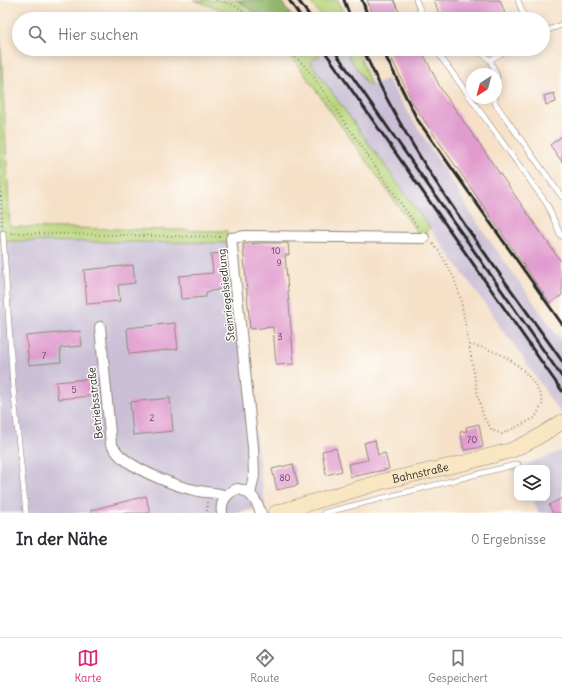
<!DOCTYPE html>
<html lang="de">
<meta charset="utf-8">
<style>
body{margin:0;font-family:Delius,sans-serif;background:#f2f2f3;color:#2b2b33}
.controls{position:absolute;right:12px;bottom:12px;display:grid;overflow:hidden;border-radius:8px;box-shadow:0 2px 10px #0003}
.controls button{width:36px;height:36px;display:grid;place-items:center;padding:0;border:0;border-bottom:1px solid #e1e1e2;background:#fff;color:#2b2b33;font:20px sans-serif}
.compass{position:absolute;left:466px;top:68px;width:36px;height:36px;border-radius:50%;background:#fff;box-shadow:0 2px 10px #0003;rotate:216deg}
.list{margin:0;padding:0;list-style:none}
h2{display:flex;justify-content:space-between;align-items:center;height:52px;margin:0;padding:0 16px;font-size:17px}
h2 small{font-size:13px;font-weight:400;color:#7c7c81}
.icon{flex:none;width:22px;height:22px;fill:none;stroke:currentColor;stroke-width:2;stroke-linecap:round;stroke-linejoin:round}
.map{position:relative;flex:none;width:562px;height:513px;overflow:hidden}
.search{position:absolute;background:#fff;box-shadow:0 2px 10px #0003;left:12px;right:12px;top:12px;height:44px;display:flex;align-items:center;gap:10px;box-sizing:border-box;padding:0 14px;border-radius:22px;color:#7c7c81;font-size:15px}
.sheet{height:124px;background:#fff}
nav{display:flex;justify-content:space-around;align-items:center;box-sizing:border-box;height:56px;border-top:1px solid #e1e1e2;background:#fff;font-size:11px;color:#7c7c81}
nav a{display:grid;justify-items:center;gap:2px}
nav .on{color:#db2777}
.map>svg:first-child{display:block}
</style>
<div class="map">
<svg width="562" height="513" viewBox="0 0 562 513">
<rect width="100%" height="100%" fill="#fdfcf7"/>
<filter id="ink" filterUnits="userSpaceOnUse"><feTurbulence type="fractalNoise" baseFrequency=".025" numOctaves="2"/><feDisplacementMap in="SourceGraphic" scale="8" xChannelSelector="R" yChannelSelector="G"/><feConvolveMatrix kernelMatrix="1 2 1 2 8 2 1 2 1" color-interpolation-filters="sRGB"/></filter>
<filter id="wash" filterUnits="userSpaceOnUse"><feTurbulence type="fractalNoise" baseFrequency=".012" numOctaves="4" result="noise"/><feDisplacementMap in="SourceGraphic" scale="16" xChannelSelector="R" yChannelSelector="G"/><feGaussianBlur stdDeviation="0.9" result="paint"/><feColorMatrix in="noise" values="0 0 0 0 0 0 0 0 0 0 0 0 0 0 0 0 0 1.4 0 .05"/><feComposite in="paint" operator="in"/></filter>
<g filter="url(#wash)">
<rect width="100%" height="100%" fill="#f6e1c8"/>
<g fill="#cabfd6">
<polygon points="330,49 344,49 368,86 387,79 476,221 562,342 562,416 513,343 501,329 498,322 310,62"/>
<polygon points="0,241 229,243 265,506 236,513 0,513"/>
<polygon points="562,451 562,513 539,513 532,498 547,498 547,468 517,468 517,476 511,470"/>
</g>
<g fill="#b9d57b" stroke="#728053">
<polygon points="193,0 237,0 264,19 242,19 220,9"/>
<polygon points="309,0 338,0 345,19 323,19"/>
<polygon points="0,27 10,227 227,231 229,243 0,241"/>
<polygon points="282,49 315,49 320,55 310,62 430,228 425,233 417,232 300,68"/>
<polygon points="344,49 357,49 371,85 368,86"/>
</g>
<polygon fill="#92b66b" stroke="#5e704b" points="237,0 280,0 294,19 264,19"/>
<g id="blocks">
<g fill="#e19ccf">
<polygon points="367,0 394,0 402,19 375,19"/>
<polygon points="434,0 500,0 507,19 441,19"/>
<polygon points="387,49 421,49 441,89 562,263 562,295 550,303 415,107"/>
<polygon points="554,93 556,102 546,105 544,96"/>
<polygon points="562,136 562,162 550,145"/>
<polygon points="263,243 288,243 289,255 285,255 294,364 276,365 273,327 250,329 243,244"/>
<polygon points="225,253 228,288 206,292 206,297 181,299 179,276 213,273 211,254"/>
<polygon points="133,265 135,283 118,285 120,301 87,304 84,270"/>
<polygon points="175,323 178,349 129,354 127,328"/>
<polygon points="80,331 82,346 60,348 61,362 29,365 26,336"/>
<polygon points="89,379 91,396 58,399 56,382"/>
<polygon points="170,398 173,431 133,435 130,402"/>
<polygon points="479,424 483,447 464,450 460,432 467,431 466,427"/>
<polygon points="375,440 378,455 385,453 389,469 351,477 348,464 368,460 364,443"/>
<polygon points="336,448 342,471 326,475 322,451"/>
<polygon points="293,464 298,485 277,490 272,469"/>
<polygon points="146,496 150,513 91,513 91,510"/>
<polygon points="562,498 562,513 553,513 549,505"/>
</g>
</g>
</g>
<g filter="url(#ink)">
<use href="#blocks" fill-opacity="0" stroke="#90867a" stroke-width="1"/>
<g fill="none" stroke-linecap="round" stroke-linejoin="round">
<g stroke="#90867a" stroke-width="6">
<g id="service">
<polyline points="416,0 424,19"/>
<polyline points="518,0 525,19"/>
<polyline points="543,32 561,25 562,23"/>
<polyline points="436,49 438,53 450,49"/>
<polyline points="476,49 490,60"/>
<polyline points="438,53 547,204 561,236"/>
<polyline points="496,90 497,76 490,60 509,49"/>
<polyline points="495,98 495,103 562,197"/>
<polyline points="3,233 13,387 26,513"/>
<polyline points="324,513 518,464"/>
</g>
</g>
<g stroke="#90867a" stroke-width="12">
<g id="minor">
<path d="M100,327L111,444C115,449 118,455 123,458C140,472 177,487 199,491C209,493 217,492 226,496"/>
<polyline points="250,494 254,476 253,447 231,238 246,236 424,238"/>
<path d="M222,513C220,501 227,493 237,489C251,490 257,502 261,513"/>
</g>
</g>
<g stroke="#90867a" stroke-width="16">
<g id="secondary">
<path id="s1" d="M276,513L384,481L464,463L512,450L533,440L562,422"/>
</g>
</g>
<g stroke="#90867a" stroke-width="2" stroke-dasharray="1 3" stroke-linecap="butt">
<polyline points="216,0 234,5 254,19"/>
<polyline points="286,49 303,64 315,79 418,228"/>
<polyline points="0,180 2,227"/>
<polyline points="11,233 222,237"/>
<path d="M433,244L439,251L454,278L461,300L478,396L484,418L492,430L502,434L535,418L543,403C533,370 503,350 470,345"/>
<polyline points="207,502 207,513"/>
</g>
<use href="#service" stroke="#fff" stroke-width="5"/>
<use href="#minor" stroke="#fff" stroke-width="10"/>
<use href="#secondary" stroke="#f9e7c3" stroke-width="15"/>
<g stroke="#2b2b2b" stroke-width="3">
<polyline points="289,0 302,19"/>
<polyline points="298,0 312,19"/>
<polyline points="344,0 351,19"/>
<polyline points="362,0 369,19"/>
<polyline points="323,49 562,391"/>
<polyline points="333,49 562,377"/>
<path d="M363,49C412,162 491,260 562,361"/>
<polyline points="382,49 417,119 562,324"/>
</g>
</g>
</g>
<g text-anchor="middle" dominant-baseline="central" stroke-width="3" stroke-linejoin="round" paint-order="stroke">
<g font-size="9" fill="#584754">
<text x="276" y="250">10</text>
<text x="279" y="262">9</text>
<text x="280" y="336">3</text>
<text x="44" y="355">7</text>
<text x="74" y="389">5</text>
<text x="152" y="417">2</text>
<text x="472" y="439">70</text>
<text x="285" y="477">80</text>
</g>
<g font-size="11" fill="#2b2b2b" stroke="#fdfcf7">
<text transform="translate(226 295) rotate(-96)">Steinriegelsiedlung</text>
<text transform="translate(95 403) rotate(-96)">Betriebsstraße</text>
<text stroke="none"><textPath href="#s1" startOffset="150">Bahnstraße</textPath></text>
</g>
</g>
</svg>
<div class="controls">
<button><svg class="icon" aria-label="layers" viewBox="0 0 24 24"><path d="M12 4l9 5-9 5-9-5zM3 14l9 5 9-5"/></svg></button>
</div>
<svg class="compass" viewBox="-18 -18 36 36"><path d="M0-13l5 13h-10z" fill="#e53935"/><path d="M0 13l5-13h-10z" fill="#7c7c81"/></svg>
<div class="search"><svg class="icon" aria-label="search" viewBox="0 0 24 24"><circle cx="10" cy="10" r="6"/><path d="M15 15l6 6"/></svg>Hier suchen</div>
</div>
<section class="sheet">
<h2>In der Nähe<small>0 Ergebnisse</small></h2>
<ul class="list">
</ul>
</section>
<nav>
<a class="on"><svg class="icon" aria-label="map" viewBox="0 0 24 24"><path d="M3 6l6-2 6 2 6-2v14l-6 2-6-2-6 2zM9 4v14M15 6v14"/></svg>Karte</a>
<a><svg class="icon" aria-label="directions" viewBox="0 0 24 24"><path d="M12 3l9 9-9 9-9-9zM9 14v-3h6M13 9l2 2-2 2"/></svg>Route</a>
<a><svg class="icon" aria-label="saved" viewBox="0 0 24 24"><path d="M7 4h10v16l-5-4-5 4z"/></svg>Gespeichert</a>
</nav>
